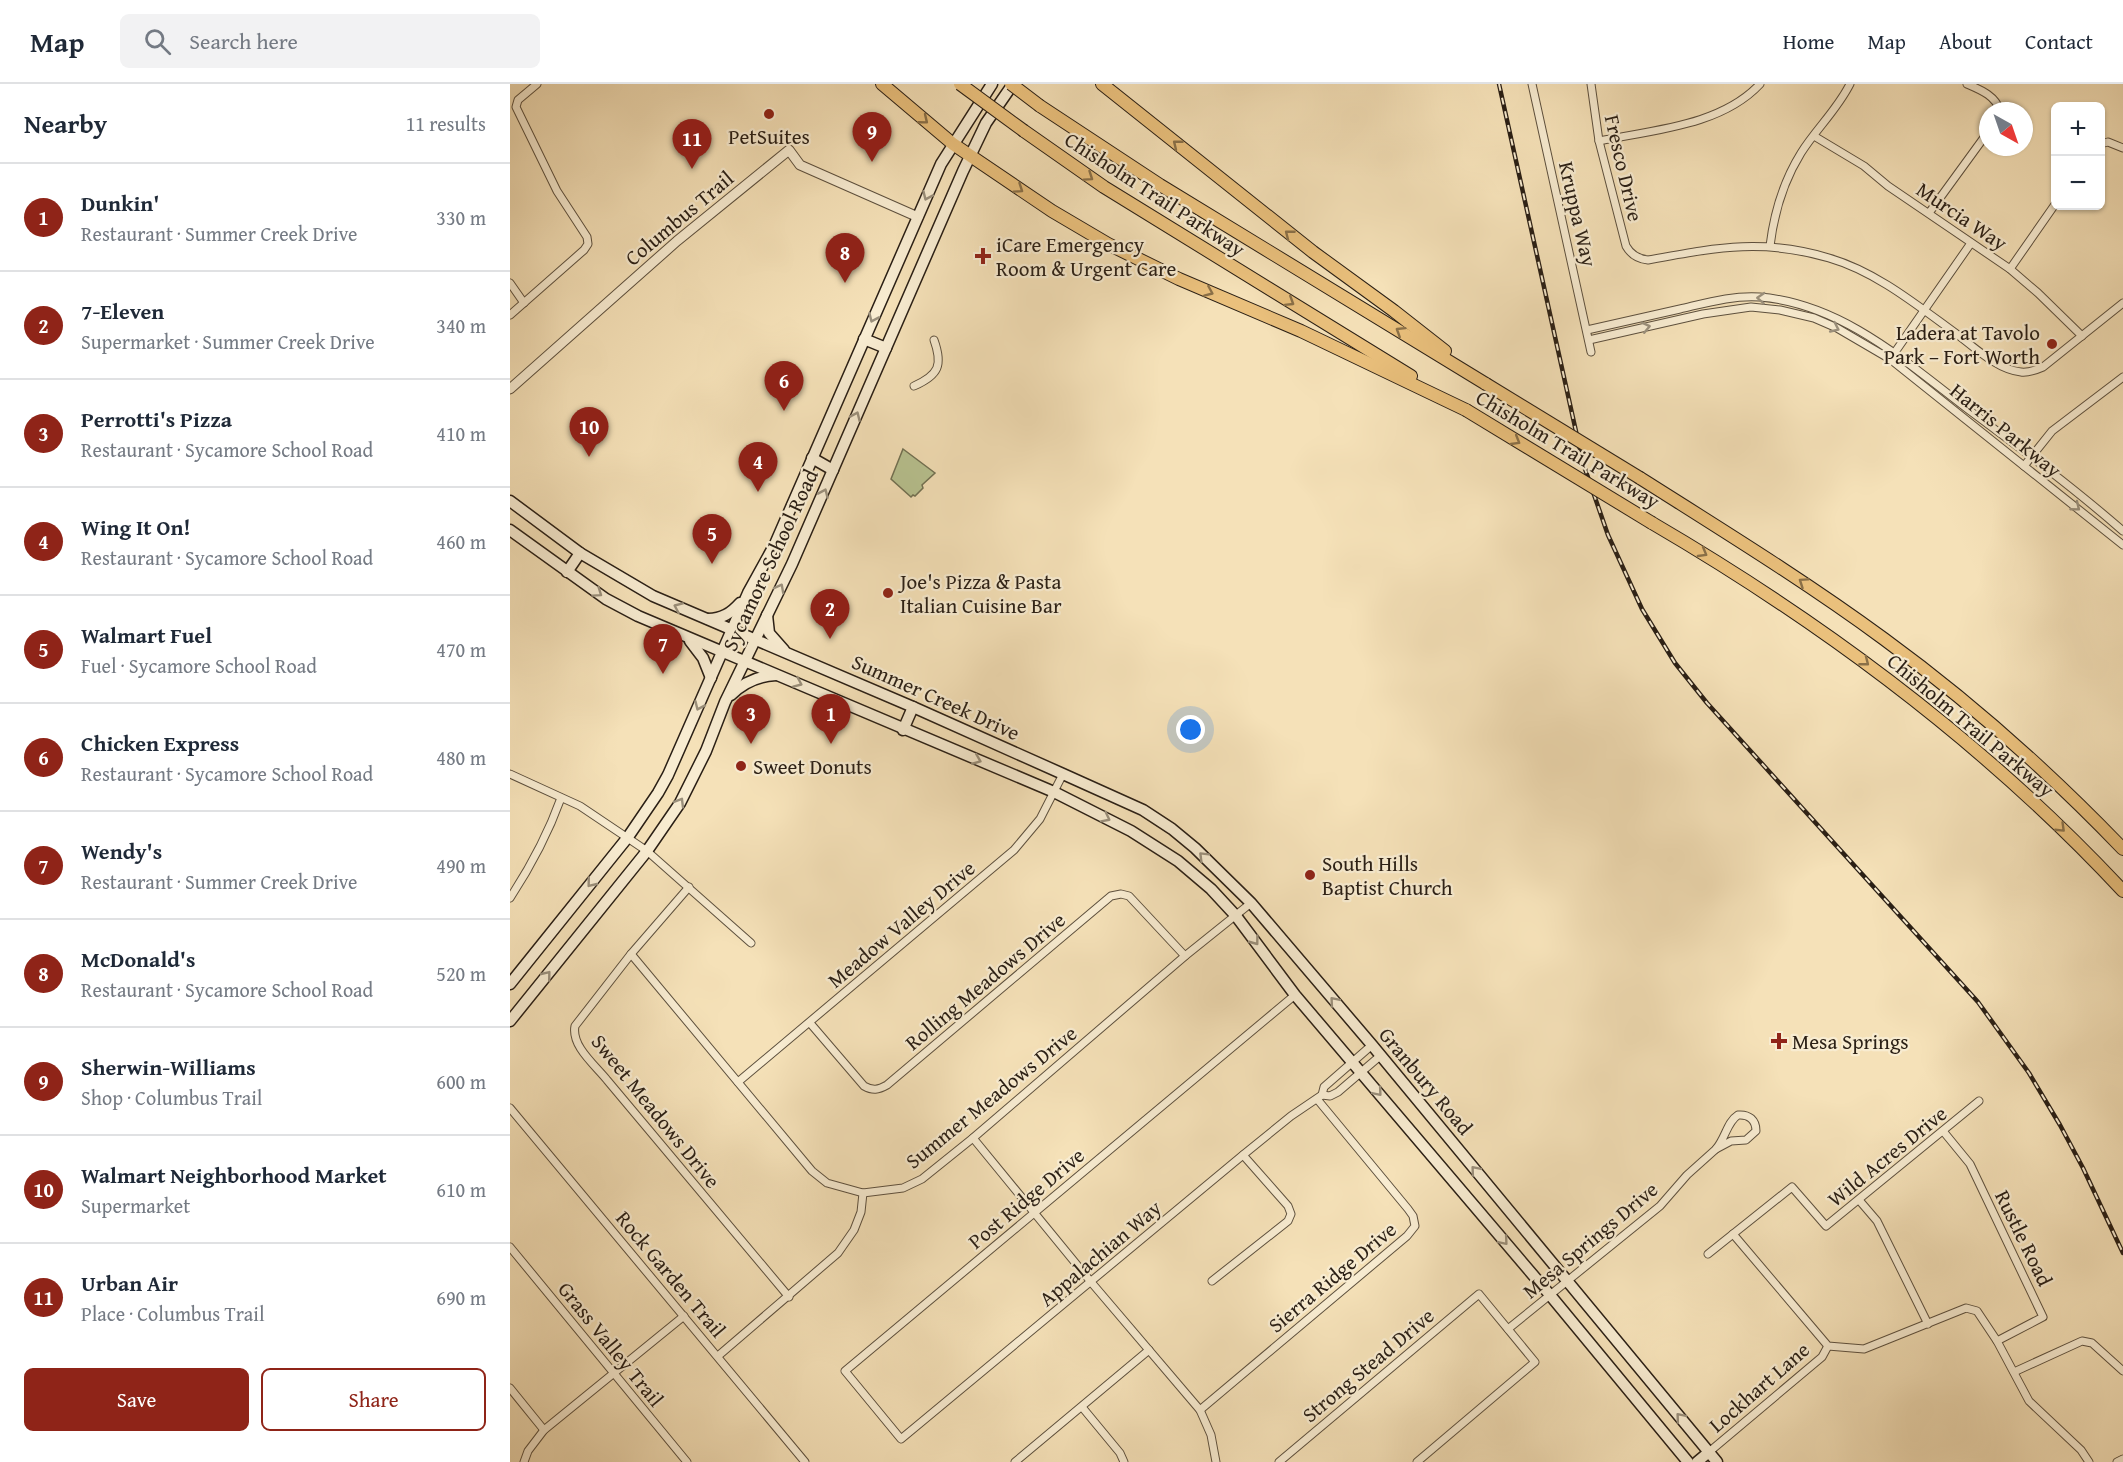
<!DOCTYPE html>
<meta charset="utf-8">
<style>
body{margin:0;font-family:"Gentium Book Plus",serif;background:#f2f2f3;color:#1f2937}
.controls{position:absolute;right:18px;top:18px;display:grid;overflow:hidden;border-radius:9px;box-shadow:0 2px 4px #0004}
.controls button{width:54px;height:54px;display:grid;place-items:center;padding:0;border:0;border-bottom:2px solid #e0e1e3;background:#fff;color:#1f2937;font:30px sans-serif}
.compass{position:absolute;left:1469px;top:18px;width:54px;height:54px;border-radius:50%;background:#fff;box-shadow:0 2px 4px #0004;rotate:140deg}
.you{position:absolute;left:681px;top:646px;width:21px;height:21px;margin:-15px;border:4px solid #fff;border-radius:50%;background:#1a73e8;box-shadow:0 0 0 9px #1a73e833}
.badge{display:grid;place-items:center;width:39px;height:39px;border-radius:50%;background:#8f2418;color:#fff;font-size:20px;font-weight:700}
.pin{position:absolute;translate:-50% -50px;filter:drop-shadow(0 2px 3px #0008)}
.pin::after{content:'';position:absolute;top:32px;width:21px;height:18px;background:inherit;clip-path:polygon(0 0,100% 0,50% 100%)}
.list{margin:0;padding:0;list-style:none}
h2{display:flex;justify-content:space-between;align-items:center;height:78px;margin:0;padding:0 24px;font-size:26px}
h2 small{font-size:20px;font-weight:400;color:#747a83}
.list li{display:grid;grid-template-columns:39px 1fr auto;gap:18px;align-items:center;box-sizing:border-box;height:108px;padding:0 24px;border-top:2px solid #e0e1e3}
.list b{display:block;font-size:22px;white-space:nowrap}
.list p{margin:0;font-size:20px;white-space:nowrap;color:#747a83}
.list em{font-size:20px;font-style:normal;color:#747a83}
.actions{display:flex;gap:12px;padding:18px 24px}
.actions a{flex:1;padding:14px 0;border:2px solid #8f2418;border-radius:9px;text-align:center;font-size:21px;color:#8f2418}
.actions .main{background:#8f2418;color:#fff}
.icon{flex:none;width:33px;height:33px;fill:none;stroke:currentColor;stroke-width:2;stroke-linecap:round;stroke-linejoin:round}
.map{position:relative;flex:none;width:1613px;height:1378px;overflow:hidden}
header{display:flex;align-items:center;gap:36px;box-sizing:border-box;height:84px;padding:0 30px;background:#fff;border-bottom:2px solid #e0e1e3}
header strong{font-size:28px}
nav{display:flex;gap:33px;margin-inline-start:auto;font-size:21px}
.search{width:420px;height:54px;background:#f2f2f3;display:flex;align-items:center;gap:15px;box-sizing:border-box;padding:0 21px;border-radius:9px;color:#747a83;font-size:22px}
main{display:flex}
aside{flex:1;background:#fff}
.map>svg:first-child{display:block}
</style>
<header>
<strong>Map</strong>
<div class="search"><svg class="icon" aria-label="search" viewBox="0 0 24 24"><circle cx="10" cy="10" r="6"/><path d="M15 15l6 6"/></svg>Search here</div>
<nav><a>Home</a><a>Map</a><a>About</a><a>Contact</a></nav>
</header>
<main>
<aside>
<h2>Nearby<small>11 results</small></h2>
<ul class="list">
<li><span class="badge">1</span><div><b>Dunkin'</b><p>Restaurant · Summer Creek Drive</p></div><em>330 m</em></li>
<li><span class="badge">2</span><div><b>7-Eleven</b><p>Supermarket · Summer Creek Drive</p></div><em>340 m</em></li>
<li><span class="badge">3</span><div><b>Perrotti's Pizza</b><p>Restaurant · Sycamore School Road</p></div><em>410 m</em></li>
<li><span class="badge">4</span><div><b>Wing It On!</b><p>Restaurant · Sycamore School Road</p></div><em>460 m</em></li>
<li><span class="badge">5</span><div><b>Walmart Fuel</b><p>Fuel · Sycamore School Road</p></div><em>470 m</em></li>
<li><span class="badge">6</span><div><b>Chicken Express</b><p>Restaurant · Sycamore School Road</p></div><em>480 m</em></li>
<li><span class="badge">7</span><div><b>Wendy's</b><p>Restaurant · Summer Creek Drive</p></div><em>490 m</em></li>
<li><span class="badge">8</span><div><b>McDonald's</b><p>Restaurant · Sycamore School Road</p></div><em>520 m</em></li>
<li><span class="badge">9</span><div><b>Sherwin-Williams</b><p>Shop · Columbus Trail</p></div><em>600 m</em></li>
<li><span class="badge">10</span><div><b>Walmart Neighborhood Market</b><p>Supermarket</p></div><em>610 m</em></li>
<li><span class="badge">11</span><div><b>Urban Air</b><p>Place · Columbus Trail</p></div><em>690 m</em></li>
</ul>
<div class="actions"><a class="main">Save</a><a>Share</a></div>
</aside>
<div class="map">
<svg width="1613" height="1378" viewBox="0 0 1613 1378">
<rect width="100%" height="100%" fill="#f5e1b8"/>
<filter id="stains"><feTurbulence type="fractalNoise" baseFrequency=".00333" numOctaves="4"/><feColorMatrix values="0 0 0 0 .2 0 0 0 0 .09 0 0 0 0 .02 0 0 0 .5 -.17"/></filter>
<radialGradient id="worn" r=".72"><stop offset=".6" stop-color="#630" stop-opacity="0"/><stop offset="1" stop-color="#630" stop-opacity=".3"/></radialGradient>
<polygon fill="#b8c391" stroke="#717153" stroke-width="1.5" points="393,365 425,389 412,401 413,404 405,412 403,411 401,413 381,395"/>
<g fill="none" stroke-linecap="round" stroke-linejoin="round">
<g stroke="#5d503e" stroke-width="9">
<g id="minor">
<polyline points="1022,0 1081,268"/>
<path d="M1081,0L1089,57L1116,162C1121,171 1128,175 1138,176C1205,164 1252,154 1319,174C1367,188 1408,222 1448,251C1465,264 1488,286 1511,288C1518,289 1526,286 1533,283L1613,219"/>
<path d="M1457,0C1471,6 1486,12 1490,27"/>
<polyline points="1304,52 1354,82 1378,102 1500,185 1528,209 1572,252"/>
<path d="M1089,57C1142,46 1211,42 1250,0"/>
<polyline points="1590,60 1598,58 1613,64"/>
<polyline points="1419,129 1478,48"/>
<path d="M1260,162C1264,129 1273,98 1291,69C1306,45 1327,26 1340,0"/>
<polyline points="1500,185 1546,119"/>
<polyline points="0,199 14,219"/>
<polyline points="0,231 74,166 78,160 77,153 47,107 6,23 8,16 27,0"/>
<path d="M1077,246C1108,239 1139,232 1170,225C1196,219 1223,211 1250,213C1334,220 1398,280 1463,329C1514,367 1565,405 1613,447"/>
<polyline points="1079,256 1193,230 1241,223 1270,226 1304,234 1327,244 1380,275 1613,461"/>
<polyline points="1383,271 1461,159"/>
<path d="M404,302C429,291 433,281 424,256"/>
<polyline points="1514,382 1542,347 1613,293"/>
<polyline points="0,690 70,722 137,767 241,859"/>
<path d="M179,803L121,870L65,942C61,962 85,981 97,996L279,1213"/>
<path d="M0,814C21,782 38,750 51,714"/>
<polyline points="121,870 302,1087 317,1099 353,1109 393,1104 412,1095 463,1054 675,872 741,819"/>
<polyline points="785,911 335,1287 391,1355 733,1071 781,1032 812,1011 814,1003 862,961"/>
<path d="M300,939L354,1002C363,1007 368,1006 377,1001L601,812L611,810L619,812L675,872"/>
<polyline points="228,998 504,766 530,735 553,690"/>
<polyline points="812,1011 820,1012 828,1008 870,972"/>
<polyline points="0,1024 295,1378"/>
<path d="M1228,1031C1239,1030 1246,1036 1246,1047L1236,1056L1221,1057L1206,1065C1216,1053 1217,1038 1228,1031Z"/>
<polyline points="1433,1047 1460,1080 1533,1233 1487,1257"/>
<polyline points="463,1054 581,1198 690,1326 701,1351 706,1378"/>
<polyline points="1349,1116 1367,1137 1418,1240"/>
<polyline points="1223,1150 1318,1262 1354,1265 1456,1224 1467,1227 1487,1257 1519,1317 1571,1366 1579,1378"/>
<polyline points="0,1163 177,1378"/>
<polyline points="1198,1170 1282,1103 1316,1142 1469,1017"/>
<polyline points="702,1197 778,1137 781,1130 778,1122 733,1071"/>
<polyline points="998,1245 1150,1122 1177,1091 1206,1065"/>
<polyline points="208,1272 328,1169 344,1146 351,1128 353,1109"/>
<polyline points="1504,1288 1572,1257 1582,1259 1613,1287"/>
<polyline points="0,1304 34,1346"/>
<polyline points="572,1323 610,1369 614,1378"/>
<polyline points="690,1326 897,1152 905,1142 903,1132 898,1125 807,1015"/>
<polyline points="1199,1368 1312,1273 1318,1262"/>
<polyline points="14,1378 18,1367 34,1346 174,1232"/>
<polyline points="505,1378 639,1266"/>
<polyline points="769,1378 969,1210 1025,1278 907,1378"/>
<polyline points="1607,1378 1613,1375"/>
</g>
</g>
<g stroke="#5d503e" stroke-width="11">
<polyline id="tertiary" points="0,305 167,157 279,66 290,81 408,133"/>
</g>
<g stroke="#2a1f15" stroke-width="13">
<g id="secondary">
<polyline points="354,255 376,264"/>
<polyline points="302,374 323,386"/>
<polyline points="0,417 70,469 143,512 403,623 553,690 633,726 662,745 685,764 741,819 862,961 1207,1378"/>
<polyline points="0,446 96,515 128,532 544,708 621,747 668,777 701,805 726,832 785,911 1040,1211 1178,1378"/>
<polyline points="57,488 70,469"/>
<polyline points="257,531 259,549 274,566"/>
<path d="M198,535C212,535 221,529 230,519"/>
<polyline points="180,557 193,574 201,594"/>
<path d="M221,611C234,598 248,592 266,591"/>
<polyline points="393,646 403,623"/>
<polyline points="0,900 118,753 148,709 158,691 238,509 265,460 431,80 482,0"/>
<polyline points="0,937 137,767 170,719 196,667 215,618 282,480 453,87 476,39 503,0"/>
<polyline points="1187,1378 1199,1368"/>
</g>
</g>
<g stroke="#2a1f15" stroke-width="14">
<g id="motorway">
<polyline points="372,0 443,60 542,127 598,160 669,195 791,247 956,326"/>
<polyline points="592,0 803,168 884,227 935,267"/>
<polyline points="530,22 650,101 976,300"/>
<polyline points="514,47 594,103 901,292"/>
<path d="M1130,394C1212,446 1295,497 1374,555C1459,617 1540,689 1613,765"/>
<path d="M1142,439C1315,540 1476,660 1613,807"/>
</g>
</g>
<use href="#minor" stroke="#f8ecd1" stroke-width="7"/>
<use href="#tertiary" stroke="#f8ecd1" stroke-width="9"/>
<use href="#secondary" stroke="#f8ecd1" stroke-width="10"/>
<use href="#motorway" stroke="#eac07c" stroke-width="12"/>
<g stroke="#2a1f15" stroke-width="4.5">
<polyline id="rail" points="989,0 1073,379 1098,451 1132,525 1165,579 1197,619 1468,918 1519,989 1550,1041 1573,1084 1613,1169"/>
</g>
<use href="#rail" stroke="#f8ecd1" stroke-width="2" stroke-dasharray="7" stroke-linecap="butt"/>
<g stroke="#2a1f15" stroke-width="14" stroke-linecap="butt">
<g id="motorway-bridge">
<polyline points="450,0 514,47"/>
<polyline points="501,0 530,22"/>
<polyline points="976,300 1130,394"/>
<polyline points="956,326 1142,439"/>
</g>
</g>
<use href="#motorway-bridge" stroke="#eac07c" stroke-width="12"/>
</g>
<defs><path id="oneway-chevron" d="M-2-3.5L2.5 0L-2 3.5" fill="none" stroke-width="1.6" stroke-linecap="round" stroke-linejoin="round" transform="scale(1.5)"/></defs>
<g stroke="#8a7048">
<use href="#oneway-chevron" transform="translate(414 36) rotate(39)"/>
<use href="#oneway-chevron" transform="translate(667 60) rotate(-141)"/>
<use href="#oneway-chevron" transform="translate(579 93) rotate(34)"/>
<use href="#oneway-chevron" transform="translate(509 105) rotate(34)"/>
<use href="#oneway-chevron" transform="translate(779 150) rotate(-142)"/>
<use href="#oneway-chevron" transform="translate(699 208) rotate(23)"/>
<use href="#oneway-chevron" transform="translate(780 218) rotate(32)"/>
<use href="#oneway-chevron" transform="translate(890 247) rotate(-148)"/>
<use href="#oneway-chevron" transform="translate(1006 357) rotate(31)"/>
<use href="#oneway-chevron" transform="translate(1193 469) rotate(30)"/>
<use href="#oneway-chevron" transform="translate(1293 498) rotate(-146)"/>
<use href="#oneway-chevron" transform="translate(1355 578) rotate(38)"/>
<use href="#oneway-chevron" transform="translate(1551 744) rotate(44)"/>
</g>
<g stroke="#9b907c">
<use href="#oneway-chevron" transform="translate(417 112) rotate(114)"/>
<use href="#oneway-chevron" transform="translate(1251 214) rotate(-177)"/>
<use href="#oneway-chevron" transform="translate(363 234) rotate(114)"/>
<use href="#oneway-chevron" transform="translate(1136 243) rotate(-13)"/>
<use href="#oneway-chevron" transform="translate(1325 244) rotate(25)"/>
<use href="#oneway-chevron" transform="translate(346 332) rotate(-66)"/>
<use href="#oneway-chevron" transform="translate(314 409) rotate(-66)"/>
<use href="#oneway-chevron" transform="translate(1566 423) rotate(39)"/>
<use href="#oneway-chevron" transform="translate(270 504) rotate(-62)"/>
<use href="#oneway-chevron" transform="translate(88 509) rotate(35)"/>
<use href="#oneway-chevron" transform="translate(168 523) rotate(-156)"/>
<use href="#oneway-chevron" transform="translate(288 599) rotate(24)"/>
<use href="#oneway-chevron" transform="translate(189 622) rotate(114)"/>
<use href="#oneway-chevron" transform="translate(467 676) rotate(22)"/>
<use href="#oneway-chevron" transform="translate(170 718) rotate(-59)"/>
<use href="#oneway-chevron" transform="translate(596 734) rotate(27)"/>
<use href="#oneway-chevron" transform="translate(693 772) rotate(-135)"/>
<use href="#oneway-chevron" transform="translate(81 799) rotate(129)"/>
<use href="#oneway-chevron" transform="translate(745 857) rotate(53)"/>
<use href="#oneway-chevron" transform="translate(37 891) rotate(-51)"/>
<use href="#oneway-chevron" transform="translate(824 917) rotate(-130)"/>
<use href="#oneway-chevron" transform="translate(868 1008) rotate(50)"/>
<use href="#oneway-chevron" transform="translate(965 1086) rotate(-130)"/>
<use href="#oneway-chevron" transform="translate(994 1157) rotate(50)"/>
<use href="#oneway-chevron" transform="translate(1170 1333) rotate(-130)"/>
</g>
<g fill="#8f2418" stroke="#f8ecd1" stroke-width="2">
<circle cx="259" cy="30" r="6"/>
<path d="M470 163h6v6h6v6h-6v6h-6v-6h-6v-6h6z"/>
<circle cx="1542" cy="260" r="6"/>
<circle cx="378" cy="509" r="6"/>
<circle cx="231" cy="682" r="6"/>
<circle cx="800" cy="791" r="6"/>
<path d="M1266 948h6v6h6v6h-6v6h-6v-6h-6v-6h6z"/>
</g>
<g text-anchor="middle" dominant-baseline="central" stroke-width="4.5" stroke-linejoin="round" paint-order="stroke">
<g font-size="21" fill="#2a1f15" stroke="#f8ecd1" text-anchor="start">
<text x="259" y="52" text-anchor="middle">PetSuites</text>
<text x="486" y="160">iCare Emergency<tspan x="486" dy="24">Room &amp; Urgent Care</tspan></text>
<text x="1530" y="248" text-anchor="end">Ladera at Tavolo<tspan x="1530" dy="24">Park – Fort Worth</tspan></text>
<text x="390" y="497">Joe's Pizza &amp; Pasta<tspan x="390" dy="24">Italian Cuisine Bar</tspan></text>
<text x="243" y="682">Sweet Donuts</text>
<text x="812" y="779">South Hills<tspan x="812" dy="24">Baptist Church</tspan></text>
<text x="1282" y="957">Mesa Springs</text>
</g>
<g font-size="21" fill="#2a1f15" stroke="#f8ecd1">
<text transform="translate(1114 84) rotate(77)">Fresco Drive</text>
<text transform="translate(645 110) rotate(33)">Chisholm Trail Parkway</text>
<text transform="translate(1068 130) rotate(77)">Kruppa Way</text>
<text transform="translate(1452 132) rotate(34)">Murcia Way</text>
<text transform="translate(169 134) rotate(-40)">Columbus Trail</text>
<text transform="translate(1496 346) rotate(39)">Harris Parkway</text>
<text transform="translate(1058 365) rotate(31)">Chisholm Trail Parkway</text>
<text transform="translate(260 476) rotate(-65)">Sycamore School Road</text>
<text transform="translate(426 613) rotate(24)">Summer Creek Drive</text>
<text transform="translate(1461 641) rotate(40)">Chisholm Trail Parkway</text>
<text transform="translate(391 840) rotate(-40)">Meadow Valley Drive</text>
<text transform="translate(475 897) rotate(-40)">Rolling Meadows Drive</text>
<text transform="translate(916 997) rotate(50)">Granbury Road</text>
<text transform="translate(481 1013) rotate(-39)">Summer Meadows Drive</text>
<text transform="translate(146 1027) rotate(51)">Sweet Meadows Drive</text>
<text transform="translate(1377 1072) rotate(-39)">Wild Acres Drive</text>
<text transform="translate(516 1114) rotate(-40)">Post Ridge Drive</text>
<text transform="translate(1514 1154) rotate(64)">Rustle Road</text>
<text transform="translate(1080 1156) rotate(-40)">Mesa Springs Drive</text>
<text transform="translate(590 1169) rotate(-40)">Appalachian Way</text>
<text transform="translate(161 1190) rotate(50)">Rock Garden Trail</text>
<text transform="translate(822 1193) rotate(-40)">Sierra Ridge Drive</text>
<text transform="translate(101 1260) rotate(51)">Grass Valley Trail</text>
<text transform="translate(858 1281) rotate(-40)">Strong Stead Drive</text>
<text transform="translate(1249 1303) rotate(-41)">Lockhart Lane</text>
</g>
</g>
<rect width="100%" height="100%" filter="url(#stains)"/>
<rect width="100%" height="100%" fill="url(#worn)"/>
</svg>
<div class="controls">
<button>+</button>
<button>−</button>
</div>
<svg class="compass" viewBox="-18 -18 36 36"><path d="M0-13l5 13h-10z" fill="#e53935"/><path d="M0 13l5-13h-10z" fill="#747a83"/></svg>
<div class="you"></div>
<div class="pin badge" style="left:321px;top:660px">1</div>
<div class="pin badge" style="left:320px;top:555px">2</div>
<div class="pin badge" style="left:241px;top:660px">3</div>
<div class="pin badge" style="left:248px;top:408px">4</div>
<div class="pin badge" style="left:202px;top:480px">5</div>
<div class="pin badge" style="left:274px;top:327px">6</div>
<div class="pin badge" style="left:153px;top:590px">7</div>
<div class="pin badge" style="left:335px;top:199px">8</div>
<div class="pin badge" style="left:362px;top:78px">9</div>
<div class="pin badge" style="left:79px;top:373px">10</div>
<div class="pin badge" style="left:182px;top:85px">11</div>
</div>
</main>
